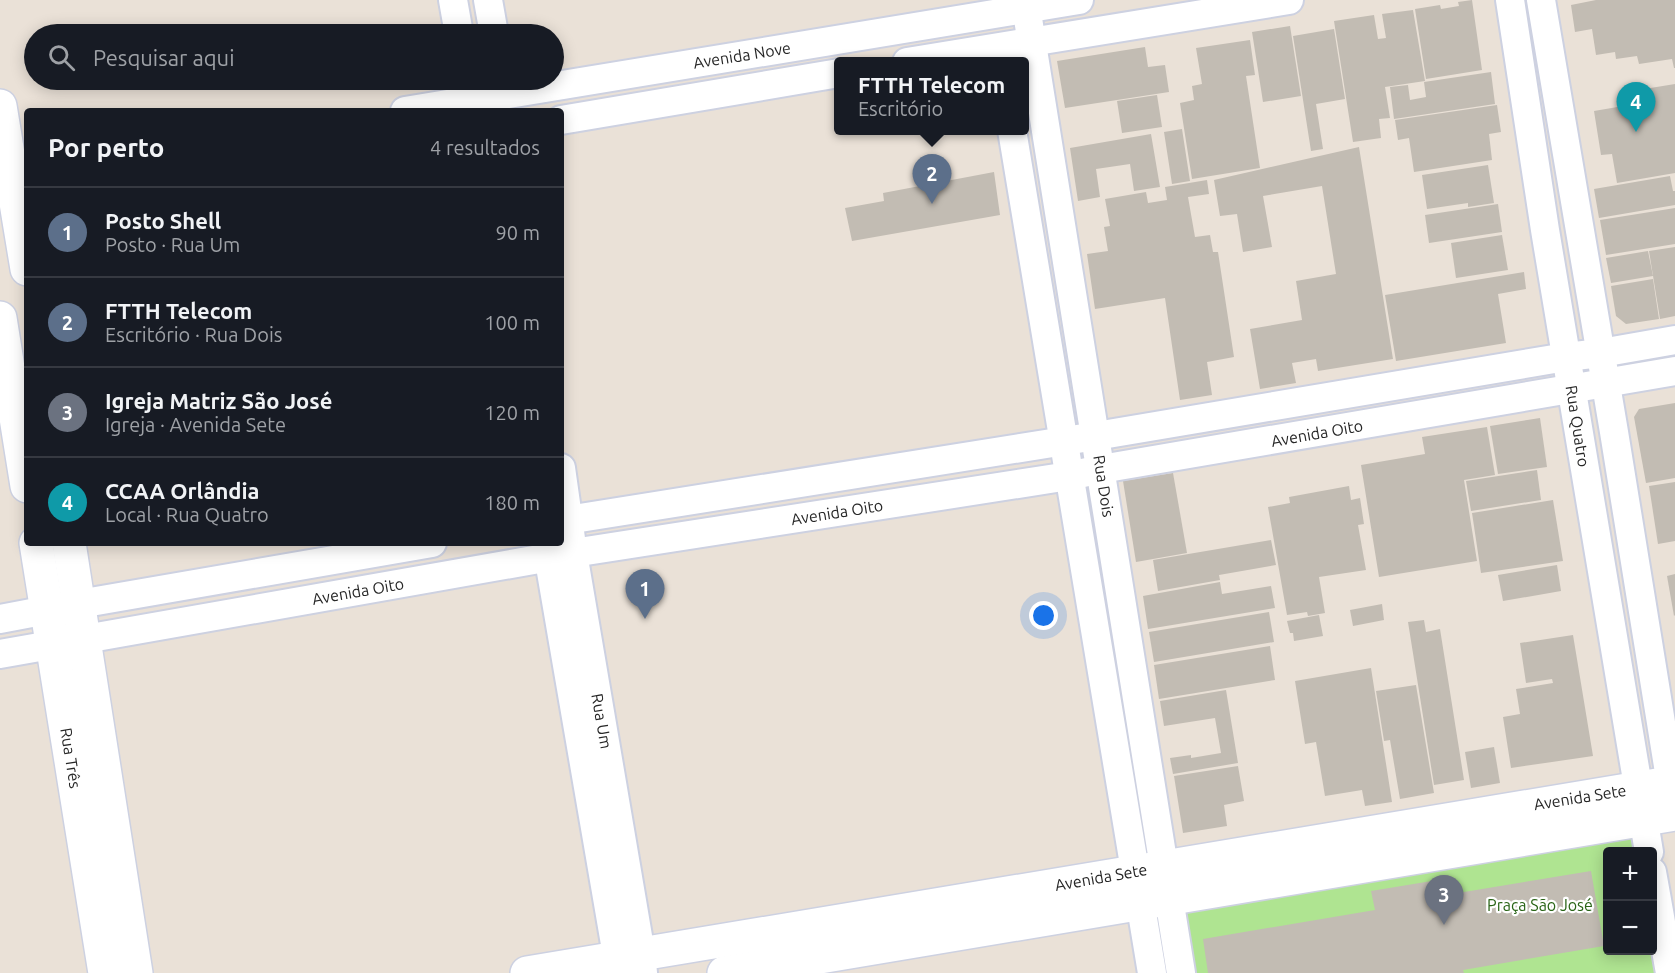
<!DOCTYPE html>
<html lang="pt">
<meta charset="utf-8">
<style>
body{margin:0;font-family:Ubuntu,sans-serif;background:#242831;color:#f1f3f6}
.controls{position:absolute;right:18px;bottom:18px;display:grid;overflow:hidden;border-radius:6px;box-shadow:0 3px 15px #0003}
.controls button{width:54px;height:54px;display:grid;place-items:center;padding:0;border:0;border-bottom:2px solid #363941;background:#171b24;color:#f1f3f6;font:30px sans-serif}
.you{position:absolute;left:1044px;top:616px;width:21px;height:21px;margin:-15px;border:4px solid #fff;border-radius:50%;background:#1a73e8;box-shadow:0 0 0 9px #1a73e833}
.badge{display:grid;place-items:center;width:39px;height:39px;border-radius:50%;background:#8c9099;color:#fff;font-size:20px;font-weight:700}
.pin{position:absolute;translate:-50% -50px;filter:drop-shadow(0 2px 3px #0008)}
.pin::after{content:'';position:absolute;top:32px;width:21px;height:18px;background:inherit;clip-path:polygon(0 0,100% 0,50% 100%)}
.popup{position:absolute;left:834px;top:57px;width:195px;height:78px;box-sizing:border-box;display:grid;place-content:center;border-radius:6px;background:#171b24;filter:drop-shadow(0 2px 4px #0005);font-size:20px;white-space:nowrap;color:#9ea1a6}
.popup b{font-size:22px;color:#f1f3f6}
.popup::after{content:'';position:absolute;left:50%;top:100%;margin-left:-12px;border:12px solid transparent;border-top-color:#171b24}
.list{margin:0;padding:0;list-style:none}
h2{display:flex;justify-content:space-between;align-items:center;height:78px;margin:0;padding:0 24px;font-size:26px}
h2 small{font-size:20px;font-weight:400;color:#9ea1a6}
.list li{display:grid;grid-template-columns:39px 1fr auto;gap:18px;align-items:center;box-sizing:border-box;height:90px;padding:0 24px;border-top:2px solid #363941}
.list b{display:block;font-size:22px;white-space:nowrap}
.list p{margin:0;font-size:20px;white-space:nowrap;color:#9ea1a6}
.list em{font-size:20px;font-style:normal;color:#9ea1a6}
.icon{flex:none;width:33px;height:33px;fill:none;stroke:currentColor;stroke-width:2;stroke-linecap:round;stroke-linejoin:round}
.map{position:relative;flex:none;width:1675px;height:973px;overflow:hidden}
.search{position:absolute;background:#171b24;box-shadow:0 3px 15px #0003;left:24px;top:24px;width:540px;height:66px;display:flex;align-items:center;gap:15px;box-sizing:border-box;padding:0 21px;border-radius:33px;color:#9ea1a6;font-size:22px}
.panel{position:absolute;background:#171b24;box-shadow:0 3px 15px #0003;left:24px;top:108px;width:540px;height:438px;border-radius:6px}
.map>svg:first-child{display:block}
</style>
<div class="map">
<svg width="1675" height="973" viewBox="0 0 1675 973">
<rect width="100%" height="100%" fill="#eae1d7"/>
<polygon fill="#afe491" points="1643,820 1649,851 1608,852 1608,950 1652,950 1670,973 1181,973 1168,899"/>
<g fill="#c2bcb3">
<polygon points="1472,0 1482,70 1426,79 1415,9 1440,5 1441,9 1459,6 1458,2"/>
<polygon points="1596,0 1675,0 1675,68 1674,68 1672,59 1639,64 1637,56 1616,59 1615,52 1596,55 1592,29 1575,32 1571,5"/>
<polygon points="1413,10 1425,81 1385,87 1390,118 1379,119 1381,138 1353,142 1334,21 1374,15 1378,39 1386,38 1382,14"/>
<polygon points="1290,26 1301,96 1263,102 1252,32"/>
<polygon points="1334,29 1345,99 1316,104 1323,149 1311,151 1293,36"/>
<polygon points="1250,40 1255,75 1246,76 1260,168 1192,179 1180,103 1194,100 1192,86 1202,84 1196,48"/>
<polygon points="1145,47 1148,67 1165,65 1169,92 1065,108 1057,61"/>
<polygon points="1491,72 1495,104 1394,119 1390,87 1408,85 1410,100 1426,97 1424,82"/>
<polygon points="1675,84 1675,173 1617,183 1612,154 1601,155 1594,111 1635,104 1632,91"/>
<polygon points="1157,95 1162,127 1122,133 1117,101"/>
<polygon points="1497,105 1501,132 1489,134 1492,160 1414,172 1409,138 1398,140 1395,120"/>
<polygon points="1182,129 1190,181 1172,184 1164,132"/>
<polygon points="1151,134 1160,187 1134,191 1130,164 1096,169 1100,197 1078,201 1070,148"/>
<polygon points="1359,147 1393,359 1318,371 1316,359 1292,363 1296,383 1260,389 1250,329 1302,320 1296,281 1336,274 1322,186 1263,196 1272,247 1243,252 1237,214 1220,216 1214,180"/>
<polygon points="1488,165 1494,203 1468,207 1468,203 1427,209 1422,175"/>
<polygon points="994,172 1000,215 852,241 845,208 884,201 883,193"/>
<polygon points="1670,176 1673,191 1675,191 1675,205 1599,218 1594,189"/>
<polygon points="1207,180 1209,194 1188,197 1195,237 1210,235 1213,252 1218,252 1234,357 1207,362 1212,395 1180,400 1165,298 1095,309 1087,254 1108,251 1104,227 1110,226 1105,199 1146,192 1148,203 1167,200 1165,187"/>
<polygon points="1498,204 1502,232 1429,243 1425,215"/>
<polygon points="1675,208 1675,244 1606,255 1600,220"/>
<polygon points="1502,235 1508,270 1456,278 1451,243"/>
<polygon points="1675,247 1675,316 1660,319 1649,251"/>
<polygon points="1648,251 1653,276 1611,283 1606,258"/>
<polygon points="1524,272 1526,289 1498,294 1506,343 1396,361 1385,295"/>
<polygon points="1653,279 1659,319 1626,324 1616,316 1611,286"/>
<polygon points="1675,403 1675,478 1646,483 1634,417 1639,409"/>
<polygon points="1540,418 1547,467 1498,474 1490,426"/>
<polygon points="1487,427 1495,475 1464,480 1477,561 1379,577 1361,465 1425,454 1422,437"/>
<polygon points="1537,470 1541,500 1471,511 1466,481"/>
<polygon points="1173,473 1187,553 1136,562 1123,481"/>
<polygon points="1675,482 1675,541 1658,544 1649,486"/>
<polygon points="1349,486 1351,500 1360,498 1364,524 1358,525 1366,570 1319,577 1325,613 1308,616 1307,612 1287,615 1268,507 1290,503 1289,497"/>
<polygon points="1553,500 1563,561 1481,573 1472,513"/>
<polygon points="1271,540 1276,565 1219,575 1220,580 1158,591 1153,560"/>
<polygon points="1557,565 1561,591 1503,601 1498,575"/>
<polygon points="1675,574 1675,615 1674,616 1667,576"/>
<polygon points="1220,582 1222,594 1271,586 1275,608 1148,629 1143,596"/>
<polygon points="1382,604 1384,620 1353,626 1350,610"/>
<polygon points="1269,612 1274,642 1154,662 1149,632"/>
<polygon points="1319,615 1323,636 1294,641 1293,633 1290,633 1287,621"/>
<polygon points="1424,620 1426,632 1440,629 1464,780 1434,785 1408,622"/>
<polygon points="1573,635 1593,756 1511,768 1503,717 1520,714 1516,689 1553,683 1552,679 1526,683 1520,643"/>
<polygon points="1270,646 1275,680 1159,699 1154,665"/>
<polygon points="1371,668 1392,802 1365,806 1362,790 1325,796 1316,742 1305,744 1295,681"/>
<polygon points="1416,685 1434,793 1400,799 1390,740 1384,741 1376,691"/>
<polygon points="1226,690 1238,763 1173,774 1170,758 1191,755 1191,758 1221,753 1215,718 1164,726 1160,701"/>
<polygon points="1494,747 1500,783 1471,788 1465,752"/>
<polygon points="1238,766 1244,801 1224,805 1227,826 1183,833 1174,776"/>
<polygon points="1591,871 1604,946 1463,970 1464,973 1208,973 1203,939 1375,910 1371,891 1450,878 1452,894"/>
</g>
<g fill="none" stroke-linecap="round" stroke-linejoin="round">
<g stroke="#cdd1e1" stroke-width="32">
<g id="minor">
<polyline points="453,0 459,34"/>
<polyline points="488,0 494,34"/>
<polyline points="1025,0 1181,973"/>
<polyline points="1510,0 1545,230 1649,852"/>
<polyline points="1541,0 1614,432 1674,803"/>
<polyline points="907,62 1289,0"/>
<polyline points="405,111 1079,0"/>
<polyline points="561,120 839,73"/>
<polyline points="1012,130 1152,973"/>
<polyline points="561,468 573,553 641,954 643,973"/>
<polyline points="561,521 1096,436 1566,357 1601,353 1675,340"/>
<polyline points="546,543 620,973"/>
<polyline points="0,619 79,604 432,543"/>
<polyline points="0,654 573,553 1069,476 1101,469 1675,371"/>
<polyline points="1652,872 1670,973"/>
</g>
</g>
<g stroke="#cdd1e1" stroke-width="36">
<g id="tertiary">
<polyline points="527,973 1675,782"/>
<polyline points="724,973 1675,814"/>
</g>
</g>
<g stroke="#cdd1e1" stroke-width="36">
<g id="secondary">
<polyline points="0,106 27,269"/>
<polyline points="0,318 27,486"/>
<polyline points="36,543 105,973"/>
<polyline points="69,543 136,973"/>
</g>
</g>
<use href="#minor" stroke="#fff" stroke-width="28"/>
<use href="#tertiary" stroke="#fff" stroke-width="33"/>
<use href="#secondary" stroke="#fff" stroke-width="33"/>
</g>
<g text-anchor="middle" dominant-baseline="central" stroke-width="4.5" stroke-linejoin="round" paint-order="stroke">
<g font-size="16" fill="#272727" stroke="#fff">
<text transform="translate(742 55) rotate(-9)">Avenida Nove</text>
<text transform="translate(1578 426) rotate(81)">Rua Quatro</text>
<text transform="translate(1317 433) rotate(-10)">Avenida Oito</text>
<text transform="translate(1104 486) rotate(81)">Rua Dois</text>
<text transform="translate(837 512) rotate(-9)">Avenida Oito</text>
<text transform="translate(358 591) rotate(-10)">Avenida Oito</text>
<text transform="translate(602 721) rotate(80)">Rua Um</text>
<text transform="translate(71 758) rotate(81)">Rua Três</text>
<text transform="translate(1580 797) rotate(-9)">Avenida Sete</text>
<text transform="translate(1101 877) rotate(-10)">Avenida Sete</text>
</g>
<g font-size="16" fill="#296416" stroke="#fff">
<text x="1540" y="905">Praça São José</text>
</g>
</g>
</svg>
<div class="controls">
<button>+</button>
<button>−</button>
</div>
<div class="you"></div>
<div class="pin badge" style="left:645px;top:619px;background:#5c6f8a">1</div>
<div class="pin badge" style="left:932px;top:204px;background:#5c6f8a">2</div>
<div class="popup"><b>FTTH Telecom</b>Escritório</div>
<div class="pin badge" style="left:1444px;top:925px;background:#6b7280">3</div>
<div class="pin badge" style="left:1636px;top:132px;background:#0f9aa8">4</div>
<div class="search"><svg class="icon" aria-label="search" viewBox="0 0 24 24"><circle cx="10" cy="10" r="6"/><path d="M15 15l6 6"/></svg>Pesquisar aqui</div>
<section class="panel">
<h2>Por perto<small>4 resultados</small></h2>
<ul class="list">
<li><span class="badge" style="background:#5c6f8a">1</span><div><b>Posto Shell</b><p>Posto · Rua Um</p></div><em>90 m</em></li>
<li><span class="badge" style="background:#5c6f8a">2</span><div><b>FTTH Telecom</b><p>Escritório · Rua Dois</p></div><em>100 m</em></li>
<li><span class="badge" style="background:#6b7280">3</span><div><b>Igreja Matriz São José</b><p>Igreja · Avenida Sete</p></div><em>120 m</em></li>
<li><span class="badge" style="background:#0f9aa8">4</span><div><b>CCAA Orlândia</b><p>Local · Rua Quatro</p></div><em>180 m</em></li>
</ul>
</section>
</div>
